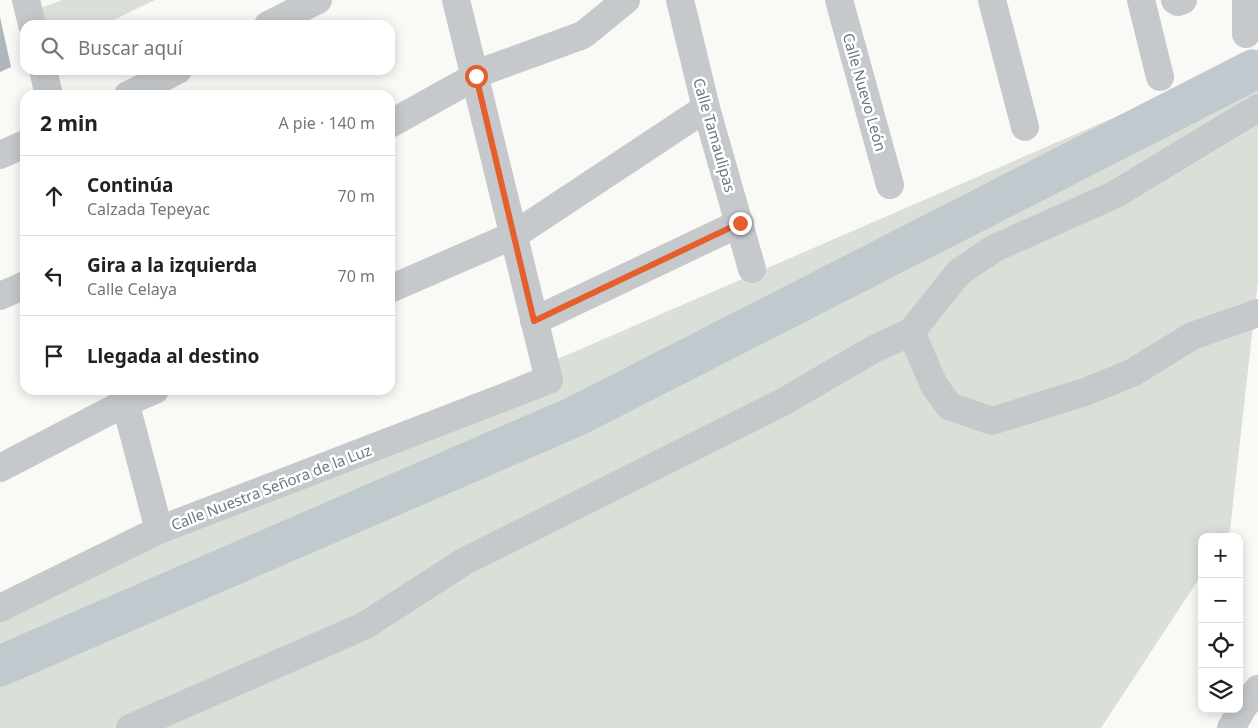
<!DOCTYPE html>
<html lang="es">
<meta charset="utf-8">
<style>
body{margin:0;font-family:"Noto Sans",sans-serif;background:#f2f2f2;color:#222}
.controls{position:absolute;right:15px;bottom:15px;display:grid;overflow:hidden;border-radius:10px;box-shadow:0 2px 12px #0003}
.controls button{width:45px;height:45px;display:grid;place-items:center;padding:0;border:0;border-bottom:1px solid #e0e0e0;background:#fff;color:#222;font:25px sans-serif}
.stop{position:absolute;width:15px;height:15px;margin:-11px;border:4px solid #e45f2c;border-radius:50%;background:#fff}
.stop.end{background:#e45f2c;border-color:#fff;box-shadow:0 1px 5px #0008}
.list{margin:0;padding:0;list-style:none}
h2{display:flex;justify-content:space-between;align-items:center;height:65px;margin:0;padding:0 20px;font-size:21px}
h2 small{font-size:16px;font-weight:400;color:#767676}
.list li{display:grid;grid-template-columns:32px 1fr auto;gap:15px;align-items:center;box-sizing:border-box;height:80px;padding:0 20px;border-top:1px solid #e0e0e0}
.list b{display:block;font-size:19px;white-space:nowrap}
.list p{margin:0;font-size:16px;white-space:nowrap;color:#767676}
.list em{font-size:16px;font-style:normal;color:#767676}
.icon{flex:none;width:28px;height:28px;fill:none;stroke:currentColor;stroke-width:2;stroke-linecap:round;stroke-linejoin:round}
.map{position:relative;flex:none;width:1258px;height:728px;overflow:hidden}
.search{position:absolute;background:#fff;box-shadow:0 2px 12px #0003;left:20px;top:20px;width:375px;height:55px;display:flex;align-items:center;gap:12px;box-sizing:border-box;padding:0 18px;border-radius:15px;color:#767676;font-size:19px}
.panel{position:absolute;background:#fff;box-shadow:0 2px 12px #0003;left:20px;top:90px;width:375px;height:305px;border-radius:15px}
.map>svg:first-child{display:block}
</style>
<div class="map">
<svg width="1258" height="728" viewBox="0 0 1258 728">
<rect width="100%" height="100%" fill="#f9f9f6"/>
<g fill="#dae0d7">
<polygon points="62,0 155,0 103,25 45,25 38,9"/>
<polygon points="1258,55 1258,281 1230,530 1226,537 1202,537 1202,574 1101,728 0,728 0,621 134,543"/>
</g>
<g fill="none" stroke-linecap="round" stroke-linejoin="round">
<polyline stroke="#bfc9ce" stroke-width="41" points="0,666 576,416 1253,70"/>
</g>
<polygon fill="#aeb5bb" points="0,17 11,67 0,72"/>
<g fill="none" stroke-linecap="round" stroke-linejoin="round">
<g stroke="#c5c9cc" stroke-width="28">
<polyline points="26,0 32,25"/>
<polyline points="680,0 706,108 752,269"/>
<polyline points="839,0 890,185"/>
<polyline points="992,0 1025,127"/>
<polyline points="1141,0 1160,77"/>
<polyline points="1175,0 1178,2 1183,0"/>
<polyline points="1246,0 1246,34"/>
<polyline points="268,25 318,0"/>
<polyline points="43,70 49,95"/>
<polyline points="128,95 178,70"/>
<polyline points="390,124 487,70 583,35 626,0"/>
<polyline points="0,155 25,144"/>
<polyline points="390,289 514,235 706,108"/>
<polyline points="0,296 25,285"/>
<polyline points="534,321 740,223"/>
<polyline points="911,332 934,385 949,406 992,421 1085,392 1132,373 1192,336 1258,313"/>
<polyline points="122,390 159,530"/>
<polyline points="0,468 125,403 155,390"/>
<polyline points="0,608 159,530 549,380 456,0"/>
<polyline points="130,728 364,626 465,561 783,402 874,349 911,332 959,272 995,248 1114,195 1258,108"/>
<polyline points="1231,728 1244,706 1258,689"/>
</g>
</g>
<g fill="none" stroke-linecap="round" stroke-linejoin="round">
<polyline stroke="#e45f2c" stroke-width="6" points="476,76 534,321 740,223"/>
</g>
<g text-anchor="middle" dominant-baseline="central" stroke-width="5" stroke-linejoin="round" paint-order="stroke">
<g font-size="15" fill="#687887" stroke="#fff">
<text transform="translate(865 92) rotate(74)">Calle Nuevo León</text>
<text transform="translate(715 135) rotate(74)">Calle Tamaulipas</text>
<text transform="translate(271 487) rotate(-21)">Calle Nuestra Señora de la Luz</text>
</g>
</g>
</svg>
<div class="controls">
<button>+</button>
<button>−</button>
<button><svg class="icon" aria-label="locate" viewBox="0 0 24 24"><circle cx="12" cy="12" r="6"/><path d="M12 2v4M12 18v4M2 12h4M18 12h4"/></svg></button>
<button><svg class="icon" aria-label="layers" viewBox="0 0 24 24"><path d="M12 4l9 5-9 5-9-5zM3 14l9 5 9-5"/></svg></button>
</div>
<div class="stop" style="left:476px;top:76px"></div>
<div class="stop end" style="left:740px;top:223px"></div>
<div class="search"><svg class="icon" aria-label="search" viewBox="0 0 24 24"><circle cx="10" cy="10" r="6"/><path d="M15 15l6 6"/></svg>Buscar aquí</div>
<section class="panel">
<h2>2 min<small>A pie · 140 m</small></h2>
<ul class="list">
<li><svg class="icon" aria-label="ahead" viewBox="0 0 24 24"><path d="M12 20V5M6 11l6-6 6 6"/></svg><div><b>Continúa</b><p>Calzada Tepeyac</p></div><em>70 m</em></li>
<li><svg class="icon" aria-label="left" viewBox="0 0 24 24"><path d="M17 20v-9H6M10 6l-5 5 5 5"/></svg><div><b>Gira a la izquierda</b><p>Calle Celaya</p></div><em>70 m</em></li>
<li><svg class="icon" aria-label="arrive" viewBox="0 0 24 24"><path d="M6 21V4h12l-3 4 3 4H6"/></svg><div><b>Llegada al destino</b></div></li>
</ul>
</section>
</div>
